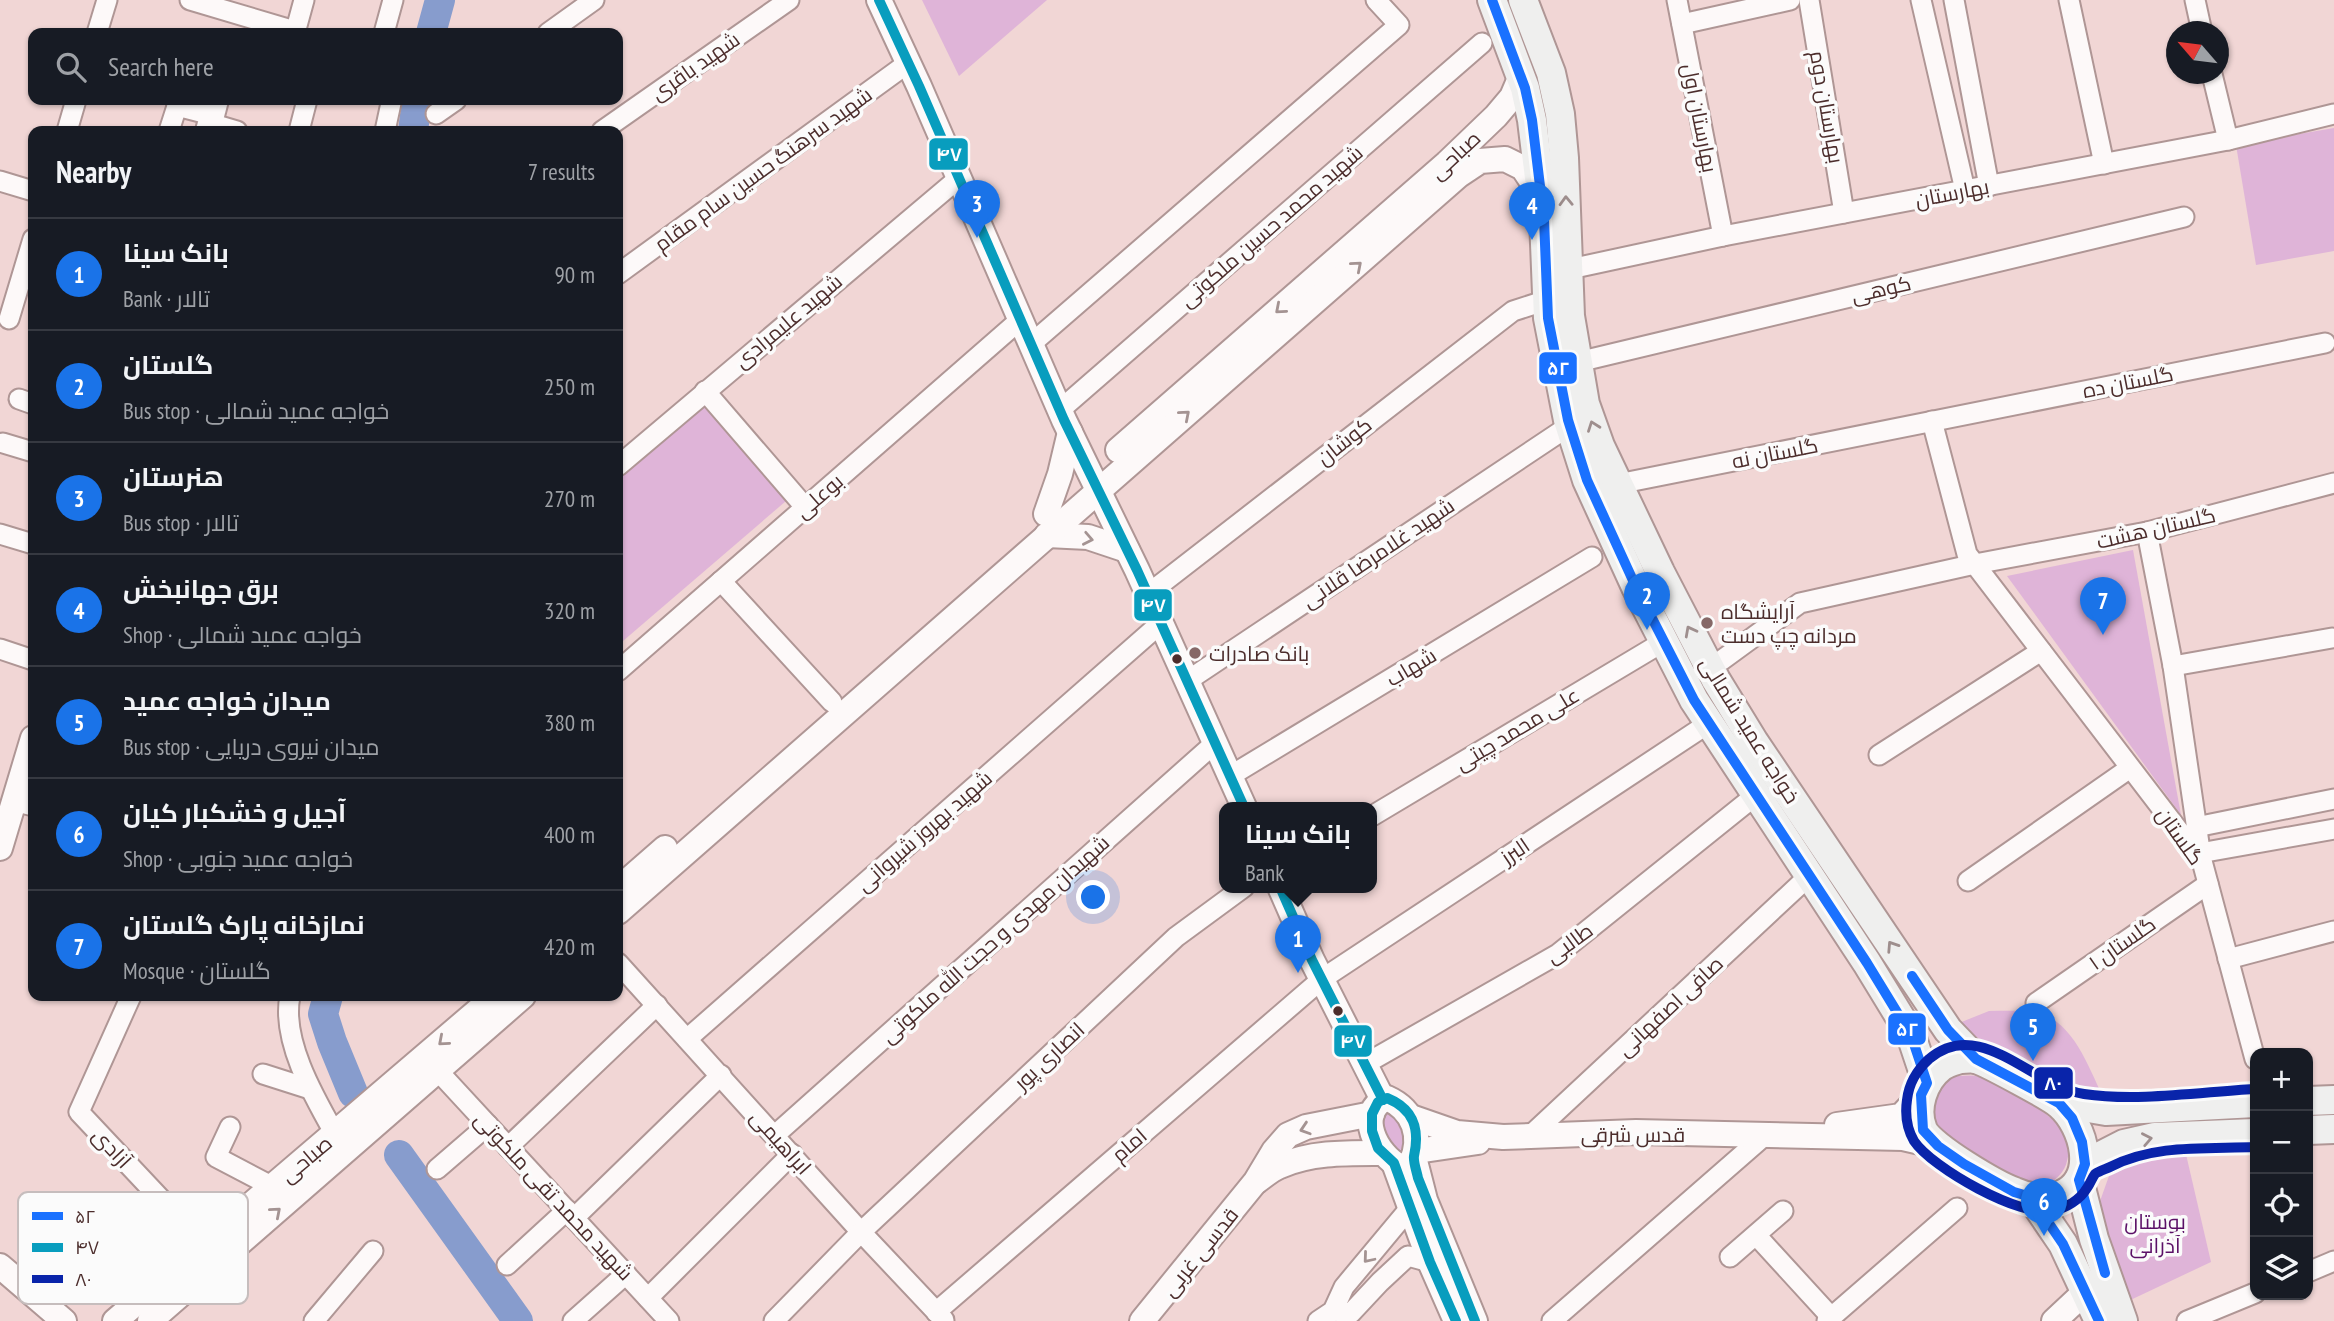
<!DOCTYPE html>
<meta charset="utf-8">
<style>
body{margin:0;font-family:"PT Sans Narrow",Cairo,sans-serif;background:#20242c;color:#f1f3f6}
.controls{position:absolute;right:21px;bottom:21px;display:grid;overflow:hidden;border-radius:14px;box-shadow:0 2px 5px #0004}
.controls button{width:63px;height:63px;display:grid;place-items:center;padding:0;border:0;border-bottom:2px solid #363941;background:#171b24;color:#f1f3f6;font:35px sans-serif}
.compass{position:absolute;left:2166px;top:21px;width:63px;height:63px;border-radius:50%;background:#171b24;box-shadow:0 2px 5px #0004;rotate:298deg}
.you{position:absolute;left:1094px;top:898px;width:24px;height:24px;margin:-18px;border:5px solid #fff;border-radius:50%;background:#1a73e8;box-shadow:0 0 0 10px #1a73e833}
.badge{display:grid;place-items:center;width:46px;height:46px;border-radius:50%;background:#1a73e8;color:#fff;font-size:23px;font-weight:700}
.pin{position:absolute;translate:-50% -58px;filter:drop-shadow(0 2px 4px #0008)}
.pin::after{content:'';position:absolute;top:37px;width:24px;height:21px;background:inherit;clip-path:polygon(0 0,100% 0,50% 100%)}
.popup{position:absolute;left:1219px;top:802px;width:158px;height:91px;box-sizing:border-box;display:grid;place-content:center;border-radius:14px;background:#171b24;filter:drop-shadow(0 2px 5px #0005);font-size:23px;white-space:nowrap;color:#9ea1a6}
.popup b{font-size:26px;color:#f1f3f6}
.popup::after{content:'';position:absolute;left:50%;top:100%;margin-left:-14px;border:14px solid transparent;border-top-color:#171b24}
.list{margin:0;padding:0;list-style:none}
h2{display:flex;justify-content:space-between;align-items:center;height:91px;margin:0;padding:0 28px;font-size:30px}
h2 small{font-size:23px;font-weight:400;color:#9ea1a6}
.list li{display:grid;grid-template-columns:46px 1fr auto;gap:21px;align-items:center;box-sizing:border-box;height:112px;padding:0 28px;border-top:2px solid #363941}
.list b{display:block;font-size:26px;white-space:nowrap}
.list p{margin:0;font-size:23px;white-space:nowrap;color:#9ea1a6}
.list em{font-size:23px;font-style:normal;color:#9ea1a6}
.icon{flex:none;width:38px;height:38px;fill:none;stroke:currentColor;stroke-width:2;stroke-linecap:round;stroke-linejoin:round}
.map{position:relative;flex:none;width:2334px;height:1321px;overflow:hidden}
.search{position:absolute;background:#171b24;box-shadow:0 2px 5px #0004;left:28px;top:28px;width:595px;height:77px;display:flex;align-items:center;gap:18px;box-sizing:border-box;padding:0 24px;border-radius:14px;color:#9ea1a6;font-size:26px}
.panel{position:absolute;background:#171b24;box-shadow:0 2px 5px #0004;left:28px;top:126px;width:595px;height:875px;border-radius:14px}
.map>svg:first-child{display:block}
</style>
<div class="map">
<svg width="2334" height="1321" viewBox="0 0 2334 1321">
<rect width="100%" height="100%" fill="#f1d6d5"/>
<g fill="#dfb4d8">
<polygon points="922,0 1047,0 959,76"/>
<polygon points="2334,128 2334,251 2256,265 2236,145"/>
<polygon points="707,404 786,501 623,641 618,635 618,480"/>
<polygon points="2133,550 2181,815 2007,576"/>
<path d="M1989,1011C2005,1011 2023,1010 2038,1013C2074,1021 2090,1071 2105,1101C2094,1098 2082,1097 2072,1093C2036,1080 1989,1048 1959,1023Z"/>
<polygon points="1395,1108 1405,1124 1406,1154 1396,1157 1383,1140 1380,1111"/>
<polygon points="2185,1150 2211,1262 2122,1304 2099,1204 2115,1159"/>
</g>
<path fill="#daadd3" d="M1955,1076C1962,1076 1970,1075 1976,1076C1996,1081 2052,1113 2062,1130C2069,1139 2070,1150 2067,1161C2065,1171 2057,1180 2047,1184C2046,1184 2038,1187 2037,1187C2019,1186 1942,1137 1935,1120C1926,1100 1940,1086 1955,1076Z"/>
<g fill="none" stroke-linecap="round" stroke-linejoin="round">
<g stroke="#879ccd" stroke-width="30">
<polyline points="431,33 440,0"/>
<polyline points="413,131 417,100"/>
<polyline points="328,996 323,1014 332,1042 353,1093"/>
<polyline points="399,1155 518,1321"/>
</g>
<g stroke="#af9695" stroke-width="23">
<g id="minor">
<polyline points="190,0 295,31"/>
<polyline points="1677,0 1723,236"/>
<polyline points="1809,0 1844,213"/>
<polyline points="1921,0 1965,190"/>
<polyline points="1954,0 1989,186"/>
<polyline points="2069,0 2104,164"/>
<polyline points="2195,0 2202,32"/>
<polyline points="1682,24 1790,0"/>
<polyline points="97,33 107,0"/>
<polyline points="295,33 304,0"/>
<polyline points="384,33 393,0"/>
<polyline points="548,33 594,0"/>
<polyline points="2212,74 2228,140"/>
<polyline points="177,106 212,115"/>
<polyline points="436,114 456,100"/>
<polyline points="210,123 237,131"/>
<polyline points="67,131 76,100"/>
<polyline points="169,131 179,100"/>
<polyline points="299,131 307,100"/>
<polyline points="385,131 391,103"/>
<polyline points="602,131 789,0"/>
<polyline points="0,181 33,191"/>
<polyline points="1570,269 1723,236 2228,140 2334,114"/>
<polyline points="618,274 908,63"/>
<polyline points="9,319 33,239"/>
<polyline points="1031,344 1399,25 1376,0"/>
<polyline points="1578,362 2184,217"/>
<polyline points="705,391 805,507"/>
<polyline points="19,399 33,404"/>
<polyline points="1060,410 1482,43"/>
<polyline points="1932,421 1967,554 2202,861 2255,1059"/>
<polyline points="3,443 33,452"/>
<polyline points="618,466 959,178"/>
<polyline points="1618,484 2325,343"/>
<polyline points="2147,532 2173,666 2201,857"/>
<polyline points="0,534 33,544"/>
<polyline points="721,581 832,702"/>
<polyline points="1148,594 1513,311 1547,300"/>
<polyline points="0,649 33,660"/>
<polyline points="1722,660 1800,603 1975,564 2147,532 2334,483"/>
<polyline points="2173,666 2332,638"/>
<polyline points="618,671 1020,320"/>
<polyline points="1187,681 1569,426"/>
<polyline points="1879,755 2041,651"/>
<polyline points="1230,776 1592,557"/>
<polyline points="14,801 33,806"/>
<polyline points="1372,816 1663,642"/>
<polyline points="2196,827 2334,799"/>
<polyline points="2200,853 2334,829"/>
<polyline points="1968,881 2130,768"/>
<polyline points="2228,959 2334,931"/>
<polyline points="618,963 861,1232 944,1320"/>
<polyline points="131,996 79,1112 204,1245"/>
<path d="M290,996C281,1040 314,1097 335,1134"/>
<polyline points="2036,1003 2208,884"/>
<polyline points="687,1039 1161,623"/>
<polyline points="1365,1064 1558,954 1756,795"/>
<polyline points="438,1071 669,1321"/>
<polyline points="263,1074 310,1089"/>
<polyline points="230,1127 216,1157 273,1187"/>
<polyline points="775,1135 1215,743"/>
<polyline points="1530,1136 1809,876"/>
<polyline points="508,1147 657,1005"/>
<polyline points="437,1169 488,1125"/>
<polyline points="574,1218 721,1075"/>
<polyline points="1756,1235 1831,1317"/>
<polyline points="1730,1257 1783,1211"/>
<polyline points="507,1265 567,1210"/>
<polyline points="2308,1272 2334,1261"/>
<polyline points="648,1298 792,1154"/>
<polyline points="1333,1311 1351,1313 1380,1282 1408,1256 1430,1262"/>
<polyline points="936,1312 1322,979 1709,723"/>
<polyline points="314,1321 373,1251"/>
<polyline points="573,1321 626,1274"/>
<polyline points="774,1321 861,1232 1176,937 1244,887"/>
<polyline points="1318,1321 1333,1311 1344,1287 1409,1209"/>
<polyline points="1552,1321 1764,1136"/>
<polyline points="1827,1321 1957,1208"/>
<polyline points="2187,1321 2255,1293"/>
</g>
</g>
<g stroke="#af9695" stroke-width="28">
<g id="tertiary">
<polyline points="879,0 919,86 1064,420 1137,570 1244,807"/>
<polyline points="208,131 216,100"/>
<polyline points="1118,450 1447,163 1496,116 1512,97 1521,76"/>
<polyline points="1046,514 1060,474 1070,432"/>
<polyline points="1047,535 1088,537 1127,550"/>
<polyline points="0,848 33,738"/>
<polyline points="1280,887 1312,960 1383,1100"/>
<polyline points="618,889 665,848"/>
<polyline points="618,912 1459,175 1480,161 1505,159 1523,168 1531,180 1536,197"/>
<path d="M1387,1098C1414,1110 1423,1137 1411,1163L1401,1167C1377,1156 1354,1112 1387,1098Z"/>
<polyline points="1411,1117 1457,1133 1503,1137 1636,1132 1903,1138 1938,1146"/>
<polyline points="1837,1125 1901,1116 1921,1095"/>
<polyline points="1417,1151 1478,1142"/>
<polyline points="1414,1157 1425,1200 1475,1321"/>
<polyline points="1394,1163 1430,1262 1456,1321"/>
<path d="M1257,1181C1264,1176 1272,1169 1280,1166C1311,1152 1348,1153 1382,1153"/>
<polyline points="0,1266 64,1321"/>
<polyline points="115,1321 495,996"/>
<polyline points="150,1321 523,996"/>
<polyline points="1142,1321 1256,1181 1274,1151 1288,1135 1306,1127 1372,1114"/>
<polyline points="2054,1321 2085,1292"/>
</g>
</g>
<g stroke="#af9695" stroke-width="32">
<g id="secondary">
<polyline points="1492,0 1525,88 1532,120 1544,219 1548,318 1568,420 1587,480 1636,587 1694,700 1867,963 1911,1035 1927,1083"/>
<polyline points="1523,0 1551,73 1560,114 1564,158 1570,316 1585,404 1600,446 1660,572 1716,680 1754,742 1948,1030 1976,1059"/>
<path d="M1960,1059C1965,1059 1971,1058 1976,1059C1986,1062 2052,1097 2060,1105C2084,1126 2099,1179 2061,1195C2047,1201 2029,1198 2015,1192C1996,1185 1931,1147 1923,1130C1914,1109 1923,1081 1941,1067C1946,1063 1954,1061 1960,1059Z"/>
<polyline points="2308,1101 2334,1100"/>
<polyline points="2059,1103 2106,1111 2255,1103"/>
<polyline points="2308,1130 2334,1129"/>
<polyline points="2085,1164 2124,1144 2155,1137 2255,1133"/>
<polyline points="2079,1180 2094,1239 2123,1321"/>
<polyline points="2031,1197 2063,1244 2099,1321"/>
</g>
</g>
<use href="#minor" stroke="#fdf9f9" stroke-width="19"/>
<use href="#tertiary" stroke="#fdf9f9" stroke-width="24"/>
<use href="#secondary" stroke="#efefee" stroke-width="28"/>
<g stroke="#fbfbfb" stroke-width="16">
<g id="bus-1">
<polyline points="1492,0 1525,88 1532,120 1544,219 1548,318 1568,420 1587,480 1636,587 1694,700 1867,963 1911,1035 1927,1083 1921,1095 1923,1130 1938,1146 1964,1164 2014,1192 2031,1197 2063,1244 2099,1321"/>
<polyline points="1912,976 1948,1030 1976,1059 2059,1103 2072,1118 2082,1142 2085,1164 2079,1180 2105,1273"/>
</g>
</g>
<g stroke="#fbfbfb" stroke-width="16">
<g id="bus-2">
<polyline points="879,0 919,86 1064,420 1137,570 1244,807"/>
<polyline points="1280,887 1312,960 1383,1100"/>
<path d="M1456,1321L1430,1262L1394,1163L1378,1148L1372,1131V1114L1378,1102L1387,1098C1414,1109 1420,1129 1414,1156C1413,1162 1417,1172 1418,1178L1475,1321"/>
</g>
</g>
<g stroke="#fbfbfb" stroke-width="16">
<path id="bus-3" d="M2254,1089C2201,1092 2137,1102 2084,1094C2033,1087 1980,1015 1929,1059C1916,1071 1909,1083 1907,1100C1905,1114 1907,1129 1914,1141C1932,1168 2021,1218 2053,1211C2066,1208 2080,1200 2087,1188C2090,1184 2092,1178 2095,1174C2099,1171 2106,1169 2110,1167C2154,1144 2206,1149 2255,1147"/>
</g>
<use href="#bus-1" stroke="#1a71ff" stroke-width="10"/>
<use href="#bus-2" stroke="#089dbe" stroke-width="10"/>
<use href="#bus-3" stroke="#0924aa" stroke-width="10"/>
</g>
<defs><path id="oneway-chevron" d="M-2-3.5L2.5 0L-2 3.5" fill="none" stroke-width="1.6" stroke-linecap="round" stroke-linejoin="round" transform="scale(1.75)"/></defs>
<g stroke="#9e8e8d">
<use href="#oneway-chevron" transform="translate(1566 201) rotate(-92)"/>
<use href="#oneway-chevron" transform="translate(1593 426) rotate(-110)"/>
<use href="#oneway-chevron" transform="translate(1690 631) rotate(-118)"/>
<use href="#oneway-chevron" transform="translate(1892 946) rotate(-123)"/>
<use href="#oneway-chevron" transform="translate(2147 1139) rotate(-11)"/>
</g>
<g stroke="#a49392">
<use href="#oneway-chevron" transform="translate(1357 266) rotate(-41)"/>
<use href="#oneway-chevron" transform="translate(1280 309) rotate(139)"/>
<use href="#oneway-chevron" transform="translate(1185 415) rotate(-41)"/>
<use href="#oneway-chevron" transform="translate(1088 539) rotate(11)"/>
<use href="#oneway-chevron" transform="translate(443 1041) rotate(139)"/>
<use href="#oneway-chevron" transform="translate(1305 1129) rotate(162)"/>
<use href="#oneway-chevron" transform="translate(276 1212) rotate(-41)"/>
<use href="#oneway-chevron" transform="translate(1368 1258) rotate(130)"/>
</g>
<g fill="#866867" stroke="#fbfbfb" stroke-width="2.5">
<circle cx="1707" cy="623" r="7"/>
<circle cx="1195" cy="653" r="7"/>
</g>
<g fill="#4c2d2c" stroke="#fbfbfb" stroke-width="2.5">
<circle cx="1177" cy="659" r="6"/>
<circle cx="1338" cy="1011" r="6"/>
</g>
<g text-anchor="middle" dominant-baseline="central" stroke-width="7" stroke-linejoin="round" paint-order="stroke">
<g font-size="21" fill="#4c2d2c" stroke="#fbfbfb">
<text transform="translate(695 66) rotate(-35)">شهید باقری</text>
<text transform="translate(1827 107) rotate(80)">بهارستان دوم</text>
<text transform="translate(1700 118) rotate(79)">بهارستان اول</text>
<text transform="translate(1455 155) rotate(-43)">صباحی</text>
<text transform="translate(763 169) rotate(-36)">شهید سرهنگ حسین سام مقام</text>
<text transform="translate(1952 193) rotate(-11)">بهارستان</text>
<text transform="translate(1271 226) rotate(-41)">شهید محمد حسین ملکوتی</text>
<text transform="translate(1881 289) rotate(-13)">کوهی</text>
<text transform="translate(788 321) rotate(-40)">شهید علیمرادی</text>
<text transform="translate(2128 382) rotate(-11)">گلستان ده</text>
<text transform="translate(1344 441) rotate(-38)">کوشان</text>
<text transform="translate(1775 453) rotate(-11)">گلستان نه</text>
<text transform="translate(819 496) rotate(-41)">بوعلی</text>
<text transform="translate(2156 528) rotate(-13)">گلستان هشت</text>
<text transform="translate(1378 553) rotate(-34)">شهید غلامرضا قلانی</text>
<text transform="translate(1411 667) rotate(-31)">شهاب</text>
<text transform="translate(1517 729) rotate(-31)">علی محمد چیتی</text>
<text transform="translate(1750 730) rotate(58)">خواجه عمید شمالی</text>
<text transform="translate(924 831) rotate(-41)">شهید بهروز شیروانی</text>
<text transform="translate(2180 836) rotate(55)">گلستان</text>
<text transform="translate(1515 851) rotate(-34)">البرز</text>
<text transform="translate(995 939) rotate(-42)">شهیدان مهدی و حجت الله ملکوتی</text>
<text transform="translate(1569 943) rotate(-36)">طالبی</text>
<text transform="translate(2122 943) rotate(-35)">گلستان ۱</text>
<text transform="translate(1670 1006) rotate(-43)">صافی اصفهانی</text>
<text transform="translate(1049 1056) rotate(-43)">انصاری پور</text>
<text x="1633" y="1134">قدس شرقی</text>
<text transform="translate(781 1142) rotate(48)">ابراهیمی</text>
<text transform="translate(1129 1145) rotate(-41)">امام</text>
<text transform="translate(112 1148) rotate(47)">آزادی</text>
<text transform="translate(306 1159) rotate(-40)">صباحی</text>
<text transform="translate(554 1196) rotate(47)">شهید محمد تقی ملکوتی</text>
<text transform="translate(1200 1252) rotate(-51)">قدسی غربی</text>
</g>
<g font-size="21" fill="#4c2d2c" stroke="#fbfbfb" text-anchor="start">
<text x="1721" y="611">آرایشگاه<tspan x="1721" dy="24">مردانه چپ دست</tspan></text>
<text x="1209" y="653">بانک صادرات</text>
</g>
<g font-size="21" fill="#5b1067" stroke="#fbfbfb">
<text x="2155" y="1221">بوستان<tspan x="2155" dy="24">آذرانی</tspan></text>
</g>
</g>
<rect x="18" y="1192" width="230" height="112" rx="10" fill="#fbfbfb" stroke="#c6bdbd" stroke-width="2"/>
<rect x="32" y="1212" width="31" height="8" fill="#1a71ff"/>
<rect x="32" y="1243" width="31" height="9" fill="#089dbe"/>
<rect x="32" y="1275" width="31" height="8" fill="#0924aa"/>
<g font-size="19" fill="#4c2d2c">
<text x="75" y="1223">۵۲</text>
<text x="75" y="1254">۴۷</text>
<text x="75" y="1286">۸۰</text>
</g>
<g stroke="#fbfbfb" stroke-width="2.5">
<rect x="928" y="137" width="41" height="34" rx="7" fill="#089dbe"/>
<rect x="1538" y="351" width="40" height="34" rx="7" fill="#1a71ff"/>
<rect x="1133" y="588" width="40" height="34" rx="7" fill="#089dbe"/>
<rect x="1887" y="1012" width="40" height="34" rx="7" fill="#1a71ff"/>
<rect x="1333" y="1024" width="40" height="34" rx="7" fill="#089dbe"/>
<rect x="2033" y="1066" width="41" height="34" rx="7" fill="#0924aa"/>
</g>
<g font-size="19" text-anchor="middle" font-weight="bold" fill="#fff">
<text x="949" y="161">۴۷</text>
<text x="1558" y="375">۵۲</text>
<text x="1153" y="612">۴۷</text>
<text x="1907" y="1036">۵۲</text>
<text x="1353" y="1048">۴۷</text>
<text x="2053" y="1090">۸۰</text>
</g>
</svg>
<div class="controls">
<button>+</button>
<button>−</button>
<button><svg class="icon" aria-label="locate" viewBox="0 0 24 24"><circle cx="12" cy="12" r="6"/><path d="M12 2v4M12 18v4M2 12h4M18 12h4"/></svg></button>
<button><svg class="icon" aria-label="layers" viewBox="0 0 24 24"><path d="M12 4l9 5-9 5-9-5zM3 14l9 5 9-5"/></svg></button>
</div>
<svg class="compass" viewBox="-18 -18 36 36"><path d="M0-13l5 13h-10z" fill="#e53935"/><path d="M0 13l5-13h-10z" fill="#9ea1a6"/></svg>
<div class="you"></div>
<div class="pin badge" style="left:1298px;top:973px">1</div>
<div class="popup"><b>بانک سینا</b>Bank</div>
<div class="pin badge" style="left:1647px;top:630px">2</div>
<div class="pin badge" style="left:977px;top:238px">3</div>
<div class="pin badge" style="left:1532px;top:240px">4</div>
<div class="pin badge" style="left:2033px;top:1061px">5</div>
<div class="pin badge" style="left:2044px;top:1236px">6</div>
<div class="pin badge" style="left:2103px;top:635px">7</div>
<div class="search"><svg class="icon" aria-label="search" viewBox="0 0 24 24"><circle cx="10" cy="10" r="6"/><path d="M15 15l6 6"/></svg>Search here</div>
<section class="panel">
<h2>Nearby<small>7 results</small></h2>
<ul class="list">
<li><span class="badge">1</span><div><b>بانک سینا</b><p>Bank · تالار</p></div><em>90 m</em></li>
<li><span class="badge">2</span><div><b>گلستان</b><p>Bus stop · خواجه عمید شمالی</p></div><em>250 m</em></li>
<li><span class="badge">3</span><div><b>هنرستان</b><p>Bus stop · تالار</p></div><em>270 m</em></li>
<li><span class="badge">4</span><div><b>برق جهانبخش</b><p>Shop · خواجه عمید شمالی</p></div><em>320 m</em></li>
<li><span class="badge">5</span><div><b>میدان خواجه عمید</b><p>Bus stop · میدان نیروی دریایی</p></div><em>380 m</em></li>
<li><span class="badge">6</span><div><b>آجیل و خشکبار کیان</b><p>Shop · خواجه عمید جنوبی</p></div><em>400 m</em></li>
<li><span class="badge">7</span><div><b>نمازخانه پارک گلستان</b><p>Mosque · گلستان</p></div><em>420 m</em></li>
</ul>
</section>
</div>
